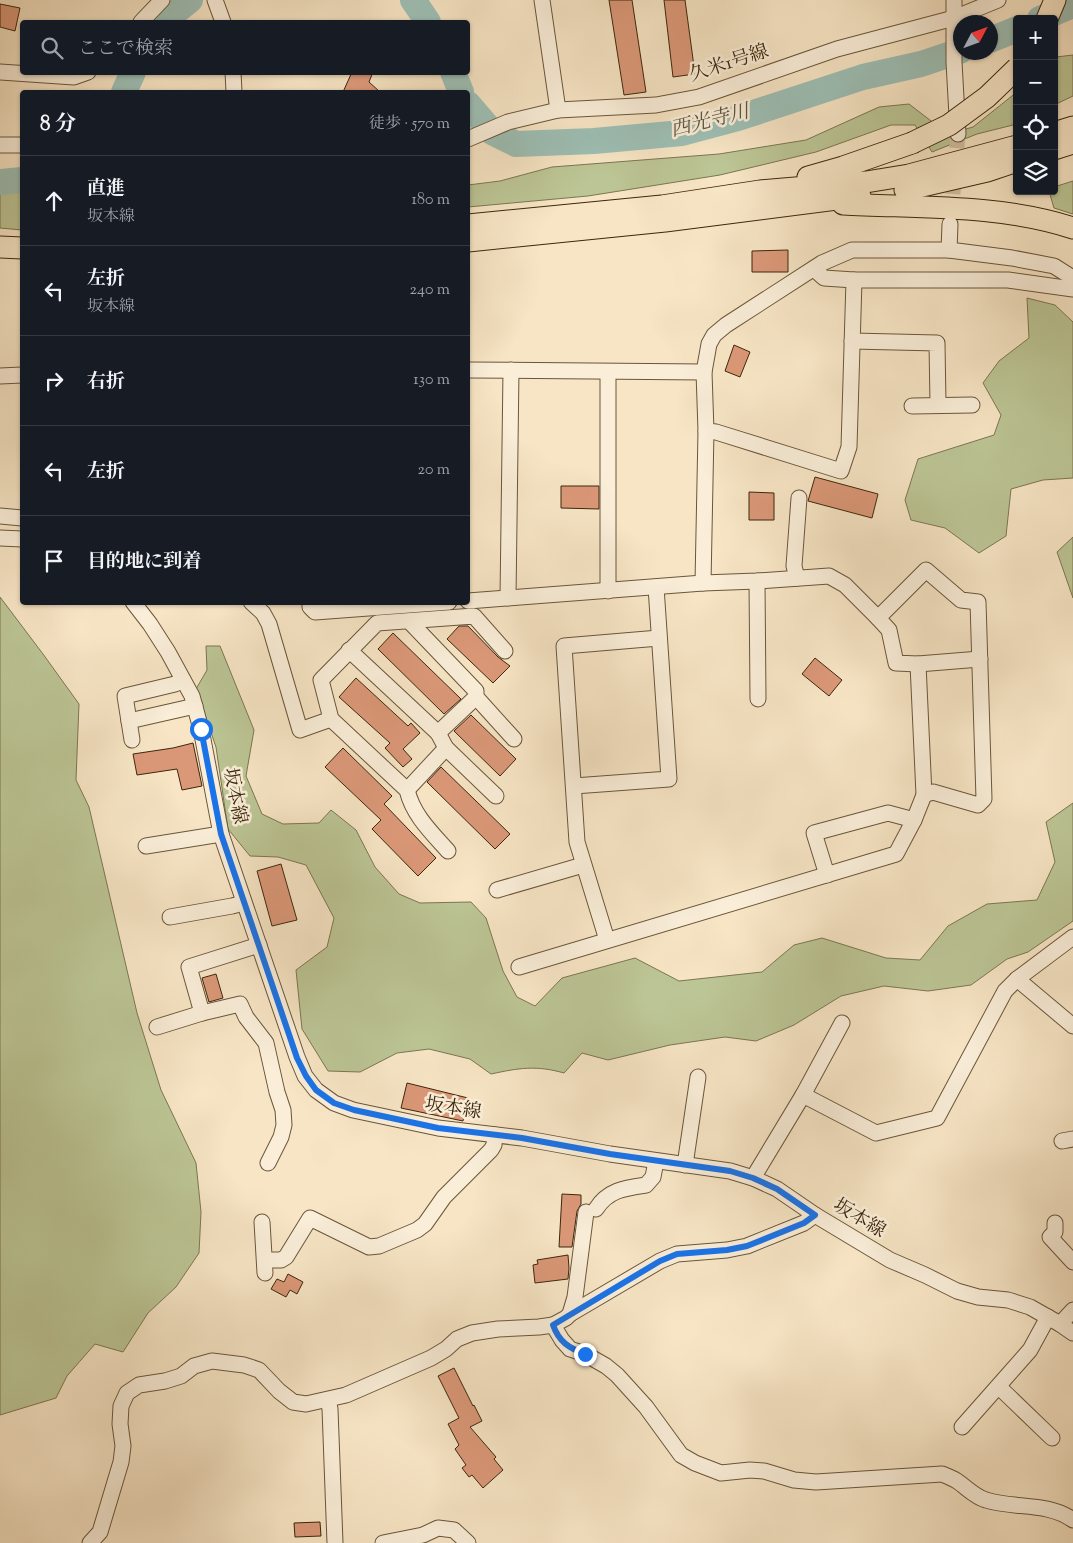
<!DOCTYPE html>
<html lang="ja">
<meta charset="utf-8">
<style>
body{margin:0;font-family:"Sorts Mill Goudy","Noto Serif JP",serif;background:#242831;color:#f1f3f6}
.controls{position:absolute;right:15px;top:15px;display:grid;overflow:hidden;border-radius:5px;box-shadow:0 1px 4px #0004}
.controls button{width:45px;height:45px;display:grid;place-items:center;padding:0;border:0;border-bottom:1px solid #363941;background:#171b24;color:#f1f3f6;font:25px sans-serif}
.compass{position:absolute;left:953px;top:15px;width:45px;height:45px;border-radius:50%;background:#171b24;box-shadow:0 1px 4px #0004;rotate:49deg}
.stop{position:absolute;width:15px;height:15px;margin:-11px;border:4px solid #1a73e8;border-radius:50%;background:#fff}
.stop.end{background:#1a73e8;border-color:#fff;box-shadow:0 1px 5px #0008}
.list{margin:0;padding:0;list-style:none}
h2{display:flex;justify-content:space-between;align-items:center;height:65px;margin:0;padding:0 20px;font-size:21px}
h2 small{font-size:16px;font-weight:400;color:#9ea1a6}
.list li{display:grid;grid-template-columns:32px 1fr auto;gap:15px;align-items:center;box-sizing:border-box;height:90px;padding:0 20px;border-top:1px solid #363941}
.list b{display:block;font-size:19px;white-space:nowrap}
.list p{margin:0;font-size:16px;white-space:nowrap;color:#9ea1a6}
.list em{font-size:16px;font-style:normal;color:#9ea1a6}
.icon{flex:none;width:28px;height:28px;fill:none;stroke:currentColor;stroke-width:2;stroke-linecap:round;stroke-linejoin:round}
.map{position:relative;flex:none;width:1073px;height:1543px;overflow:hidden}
.search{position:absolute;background:#171b24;box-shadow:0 1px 4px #0004;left:20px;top:20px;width:450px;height:55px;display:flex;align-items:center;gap:12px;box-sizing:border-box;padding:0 18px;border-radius:5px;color:#9ea1a6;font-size:19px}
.panel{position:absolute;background:#171b24;box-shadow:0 1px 4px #0004;left:20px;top:90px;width:450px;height:515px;border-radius:5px}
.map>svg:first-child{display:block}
</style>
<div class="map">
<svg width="1073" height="1543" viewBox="0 0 1073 1543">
<rect width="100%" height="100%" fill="#f7e5c5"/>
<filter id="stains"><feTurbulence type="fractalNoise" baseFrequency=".004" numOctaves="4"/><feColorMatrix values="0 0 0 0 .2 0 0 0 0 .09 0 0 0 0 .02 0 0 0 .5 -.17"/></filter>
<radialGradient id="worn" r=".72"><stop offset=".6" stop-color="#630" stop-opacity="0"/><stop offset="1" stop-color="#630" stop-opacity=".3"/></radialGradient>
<g fill="#bcc595" stroke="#7c7650">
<polygon points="1073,55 1073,96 1054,105 1054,58 1056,57"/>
<polygon points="1017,92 1017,124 977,134 932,152 915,125 891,125 816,152 720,175 588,196 468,207 468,185 500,181 552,167 719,154 806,140 879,107 909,104 948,134 973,127"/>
<polygon points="1073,181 1073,214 1054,208 1049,191 1054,191 1054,187"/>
<polygon points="22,191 22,230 0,228 0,192"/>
<polygon points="1027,298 1055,305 1073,322 1073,478 1043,480 1011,489 1006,536 979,553 945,528 911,520 905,500 918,459 994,435 1001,415 983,383 999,361 1029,338"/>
<polygon points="1073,537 1073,598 1057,552"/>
<polygon points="0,597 43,654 79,704 76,780 89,807 137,1013 161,1090 196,1163 201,1212 199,1253 176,1287 148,1313 123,1352 95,1344 67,1376 56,1398 0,1415"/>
<path d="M206,646H220L254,730L246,776L262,814L283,824L319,823L331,810L356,830L375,867L399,894L420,903L471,902L486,918L503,971L517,997L535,1006L562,978L635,958L679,981L762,972L794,945L822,938L886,958L920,960L948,926L987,904L1037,900L1055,862L1046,822L1073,803V921L1028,952L1007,959L971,985L928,991L884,986L841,996L794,1025L756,1041L725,1037L670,1045L608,1060L582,1053L564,1073C536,1065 519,1068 491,1074L470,1059L429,1049L397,1053L360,1072L328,1071L302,1029L296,970L327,947L334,918L306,865L278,857L250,856L228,829L216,747L196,689L207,670Z"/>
</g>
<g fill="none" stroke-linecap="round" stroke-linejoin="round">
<g stroke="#9dbfb5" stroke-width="26">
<polyline points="413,0 428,22"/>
<polyline points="1040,19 1073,5"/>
<polyline points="163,22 190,0"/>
<polyline points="990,40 1017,29"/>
<polyline points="453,72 461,92"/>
<polyline points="124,92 133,72"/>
<polyline points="468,104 492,132 516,144 594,141 682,133 738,118 863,77 921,64 960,51"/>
<polyline points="0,182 22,180"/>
</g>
</g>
<g fill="#db9878" stroke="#3b270c">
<polygon points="609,0 632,0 646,92 624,95"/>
<polygon points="664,0 685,0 695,74 673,77"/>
<polygon points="0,4 20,8 15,31 0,27"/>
<polygon points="352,72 373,72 369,82 380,92 343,92"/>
<polygon points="788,250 788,272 752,272 752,251"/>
<polygon points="734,345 750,352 740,377 725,371"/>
<polygon points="815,477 878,494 872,518 808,501"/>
<polygon points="561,486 599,486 599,509 561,508"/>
<polygon points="749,492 774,493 774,520 749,520"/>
<polygon points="459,626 468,626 498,657 510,666 493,683 447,639"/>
<polygon points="393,633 461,699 444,714 378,649"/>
<polygon points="815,658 842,680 829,696 802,674"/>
<polygon points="356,678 408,726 411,723 420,733 403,749 412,759 403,767 385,748 390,743 339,697"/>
<polygon points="471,715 516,759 500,776 454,731"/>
<polygon points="193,743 202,786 182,790 177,769 137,775 133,754 173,748"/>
<polygon points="343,748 392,796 384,804 436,858 418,876 372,829 381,820 325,767"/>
<polygon points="441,767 510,834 495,849 427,782"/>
<polygon points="281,864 297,920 272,926 257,871"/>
<polygon points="216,974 223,998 209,1002 202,978"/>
<polygon points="407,1083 468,1098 463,1121 401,1108"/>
<polygon points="562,1194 581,1195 581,1204 577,1211 572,1247 559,1247"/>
<polygon points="568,1255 569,1268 568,1279 535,1283 533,1265 538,1264 537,1260"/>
<polygon points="288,1274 303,1282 297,1294 290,1290 286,1297 271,1289 277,1279 284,1282"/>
<polygon points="454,1368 473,1406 474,1405 482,1421 470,1427 496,1457 494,1459 503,1470 483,1488 472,1475 469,1477 462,1468 466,1465 455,1449 459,1445 448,1424 459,1418 438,1376"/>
<polygon points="320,1522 321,1536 295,1537 294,1523"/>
</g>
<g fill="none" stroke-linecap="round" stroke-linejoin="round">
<polyline stroke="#d1bfa0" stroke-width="15" stroke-dasharray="15 8" stroke-linecap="butt" points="951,217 958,134"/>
<g stroke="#6a563a" stroke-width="17">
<g id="minor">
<polyline points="215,0 223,22"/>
<polyline points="542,0 558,110"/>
<polyline points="954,0 954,62 958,134"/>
<polyline points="141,22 162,0"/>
<polyline points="0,72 74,77 88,72"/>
<polyline points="233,72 234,92"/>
<polyline points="468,139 508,122 558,110 656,105 699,97 837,49 954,18 998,0"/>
<polyline points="0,145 22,145"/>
<polyline points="949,250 950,224"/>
<polyline points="814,269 824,278 854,280 1008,280 1073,289"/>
<polyline points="852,341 937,343 938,405"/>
<polyline points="468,370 704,372"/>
<polyline points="0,376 22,375"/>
<polyline points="912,406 972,405"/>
<polyline points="706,431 716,432 841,471 849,447 854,280"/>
<polyline points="0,516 22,518"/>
<polyline points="0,538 22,539"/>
<polyline points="797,578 794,566 799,498"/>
<polyline points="757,581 758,699"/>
<polyline points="703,583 706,431 704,372 709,344 714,335 726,325 822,263 852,250 949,250 1012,258 1054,266 1073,278"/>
<polyline points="608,591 608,372"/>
<polyline points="508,598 511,370"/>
<polyline points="468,601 703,583 757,581 829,576 845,585 878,618 889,630 896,663 918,664 980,659"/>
<polyline points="133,602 150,624 168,652 192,696 201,729 221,834 297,1057 305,1076 316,1090 334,1103 353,1110 438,1128 522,1138 610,1154 730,1171 753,1178 777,1189 815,1215 890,1260 925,1275 957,1291 978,1297 1008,1300 1030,1307 1060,1324 1073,1333"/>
<polyline points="251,602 263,613 269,624 300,730 331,719"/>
<polyline points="310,602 310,607 315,612 449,602"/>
<polyline points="878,618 926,570 961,600 978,602 984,799 978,805 933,792 924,795"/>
<polyline points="409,621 476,691 476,697 514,739"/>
<polyline points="349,650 438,733 446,748 496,796"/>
<polyline points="129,721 195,706"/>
<polyline points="438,733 476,697"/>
<polyline points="132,740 125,696 175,684 183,680"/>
<polyline points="574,786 669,779 656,587"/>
<polyline points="407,790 446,748"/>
<polyline points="146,846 221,834"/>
<path d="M448,851C431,832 413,815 407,790L331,719L321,680L377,623L474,616L505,651"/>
<polyline points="827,875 814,833 888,813 914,820"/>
<polyline points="497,890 583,865"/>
<polyline points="170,917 232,906 244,903"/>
<polyline points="607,940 577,842 564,646 659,638"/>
<polyline points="519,967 896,854 914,820 924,795 918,664"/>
<polyline points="1017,979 1073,1026"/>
<polyline points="202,1013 189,967 259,945"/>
<polyline points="157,1027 202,1013 240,1004 246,1017 266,1043 277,1092 283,1110 284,1125 281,1137 268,1163"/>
<polyline points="803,1095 876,1133 937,1118 1005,991 1017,979 1073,937"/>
<polyline points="1062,1141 1073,1139"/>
<polyline points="685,1165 698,1077"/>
<polyline points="753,1178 803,1095 842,1023"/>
<path d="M596,1209C608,1190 625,1188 646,1185L653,1177L656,1161"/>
<polyline points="262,1222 265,1273"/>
<polyline points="1055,1223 1055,1232 1050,1237 1073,1262"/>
<polyline points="265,1260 281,1260 286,1257 310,1218 369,1247 379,1246 417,1230 425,1224 444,1197 491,1150 494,1145 495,1135"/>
<polyline points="570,1314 660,1261 677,1254 727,1250 747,1246 804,1223 815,1215"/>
<polyline points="1060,1324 1073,1310"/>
<path d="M553,1325L562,1340L570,1349L585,1354L606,1366L617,1375L646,1407L681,1455L695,1463L721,1473L750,1470L764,1471L794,1480L816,1482L942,1474C947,1476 952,1478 957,1481C966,1487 975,1497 986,1500C1015,1509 1048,1502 1073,1520"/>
<polyline points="999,1387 1052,1438"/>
<polyline points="328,1400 330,1409 335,1543"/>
<polyline points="962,1427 1030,1350 1048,1317"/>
<polyline points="90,1543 100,1532 121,1462 123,1446 120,1424 121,1406 127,1393 139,1385 165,1381 181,1376 194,1366 212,1361 244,1365 259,1370 279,1391 293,1402 306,1404 346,1395 431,1358 446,1349 457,1339 472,1333 498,1329 539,1327 553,1325 566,1318 570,1314 575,1297 586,1212"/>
<polyline points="383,1543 423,1535 438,1528 454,1530 468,1543"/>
</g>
</g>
<g stroke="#3b270c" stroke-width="23">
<g id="highway">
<polyline points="1047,19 1055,0"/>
<polyline points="1054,133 1073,127"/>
<polyline points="1054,149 1073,143"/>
<polyline points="808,177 843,167 912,143"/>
<polyline points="905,190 987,171 1017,161"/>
<path d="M843,204C920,208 999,204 1073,228"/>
<polyline points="468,225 662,206 760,191 866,182 909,175 1017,146"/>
<polyline points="468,241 665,221 860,196"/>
<polyline points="0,247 22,248"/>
</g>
</g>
<use href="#minor" stroke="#faeed9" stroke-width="15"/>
<use href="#highway" stroke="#f7e5c5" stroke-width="21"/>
<g stroke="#3b270c" stroke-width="23" stroke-linecap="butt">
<polyline id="highway-bridge" points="912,143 949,125 987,97 1017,68"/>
</g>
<use href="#highway-bridge" stroke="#f7e5c5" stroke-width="21"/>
</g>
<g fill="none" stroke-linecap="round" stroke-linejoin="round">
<path stroke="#1a73e8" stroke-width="6" d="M201,729L221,834L297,1058L306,1076L316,1090L334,1103L354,1110L438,1128L522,1138L610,1154L730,1171L753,1178L777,1189L815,1215L804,1223L747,1246L727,1250L677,1254L660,1261L553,1325C559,1342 569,1348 585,1354"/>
</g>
<g text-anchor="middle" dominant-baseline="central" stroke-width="5" stroke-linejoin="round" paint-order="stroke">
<g font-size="19" fill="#3b270c" stroke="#faeed9">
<text transform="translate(729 64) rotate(-18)">久米1号線</text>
<text transform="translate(234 796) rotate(79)">坂本線</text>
<text transform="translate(453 1109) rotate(9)">坂本線</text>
<text transform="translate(859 1219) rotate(31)">坂本線</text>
</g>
<g font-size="20" font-style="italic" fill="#58553f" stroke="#faeed9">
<text transform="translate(710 122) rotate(-14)">西光寺川</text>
</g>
</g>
<rect width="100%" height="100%" filter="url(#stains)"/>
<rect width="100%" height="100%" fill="url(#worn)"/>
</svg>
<div class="controls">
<button>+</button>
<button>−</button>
<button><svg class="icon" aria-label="locate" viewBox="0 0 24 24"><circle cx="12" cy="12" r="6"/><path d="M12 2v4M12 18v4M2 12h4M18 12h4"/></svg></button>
<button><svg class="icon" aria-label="layers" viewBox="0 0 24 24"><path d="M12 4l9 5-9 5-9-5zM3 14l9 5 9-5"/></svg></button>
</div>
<svg class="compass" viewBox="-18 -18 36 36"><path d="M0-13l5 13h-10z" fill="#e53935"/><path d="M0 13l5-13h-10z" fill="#9ea1a6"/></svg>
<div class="stop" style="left:201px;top:729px"></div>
<div class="stop end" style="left:585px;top:1354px"></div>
<div class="search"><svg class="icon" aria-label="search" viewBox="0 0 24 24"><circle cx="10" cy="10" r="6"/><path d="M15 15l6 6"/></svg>ここで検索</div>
<section class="panel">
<h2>8 分<small>徒歩 · 570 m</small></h2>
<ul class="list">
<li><svg class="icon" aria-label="ahead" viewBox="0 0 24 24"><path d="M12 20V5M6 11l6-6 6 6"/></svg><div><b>直進</b><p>坂本線</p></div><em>180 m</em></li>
<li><svg class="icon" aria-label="left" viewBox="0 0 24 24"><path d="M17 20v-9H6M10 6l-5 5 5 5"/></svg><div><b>左折</b><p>坂本線</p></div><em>240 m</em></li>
<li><svg class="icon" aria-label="right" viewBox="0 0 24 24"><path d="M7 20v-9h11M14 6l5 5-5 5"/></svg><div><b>右折</b></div><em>130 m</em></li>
<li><svg class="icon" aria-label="left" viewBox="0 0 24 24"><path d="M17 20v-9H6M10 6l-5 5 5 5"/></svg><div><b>左折</b></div><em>20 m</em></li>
<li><svg class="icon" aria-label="arrive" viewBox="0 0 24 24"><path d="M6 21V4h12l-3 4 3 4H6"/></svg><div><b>目的地に到着</b></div></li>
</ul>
</section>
</div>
